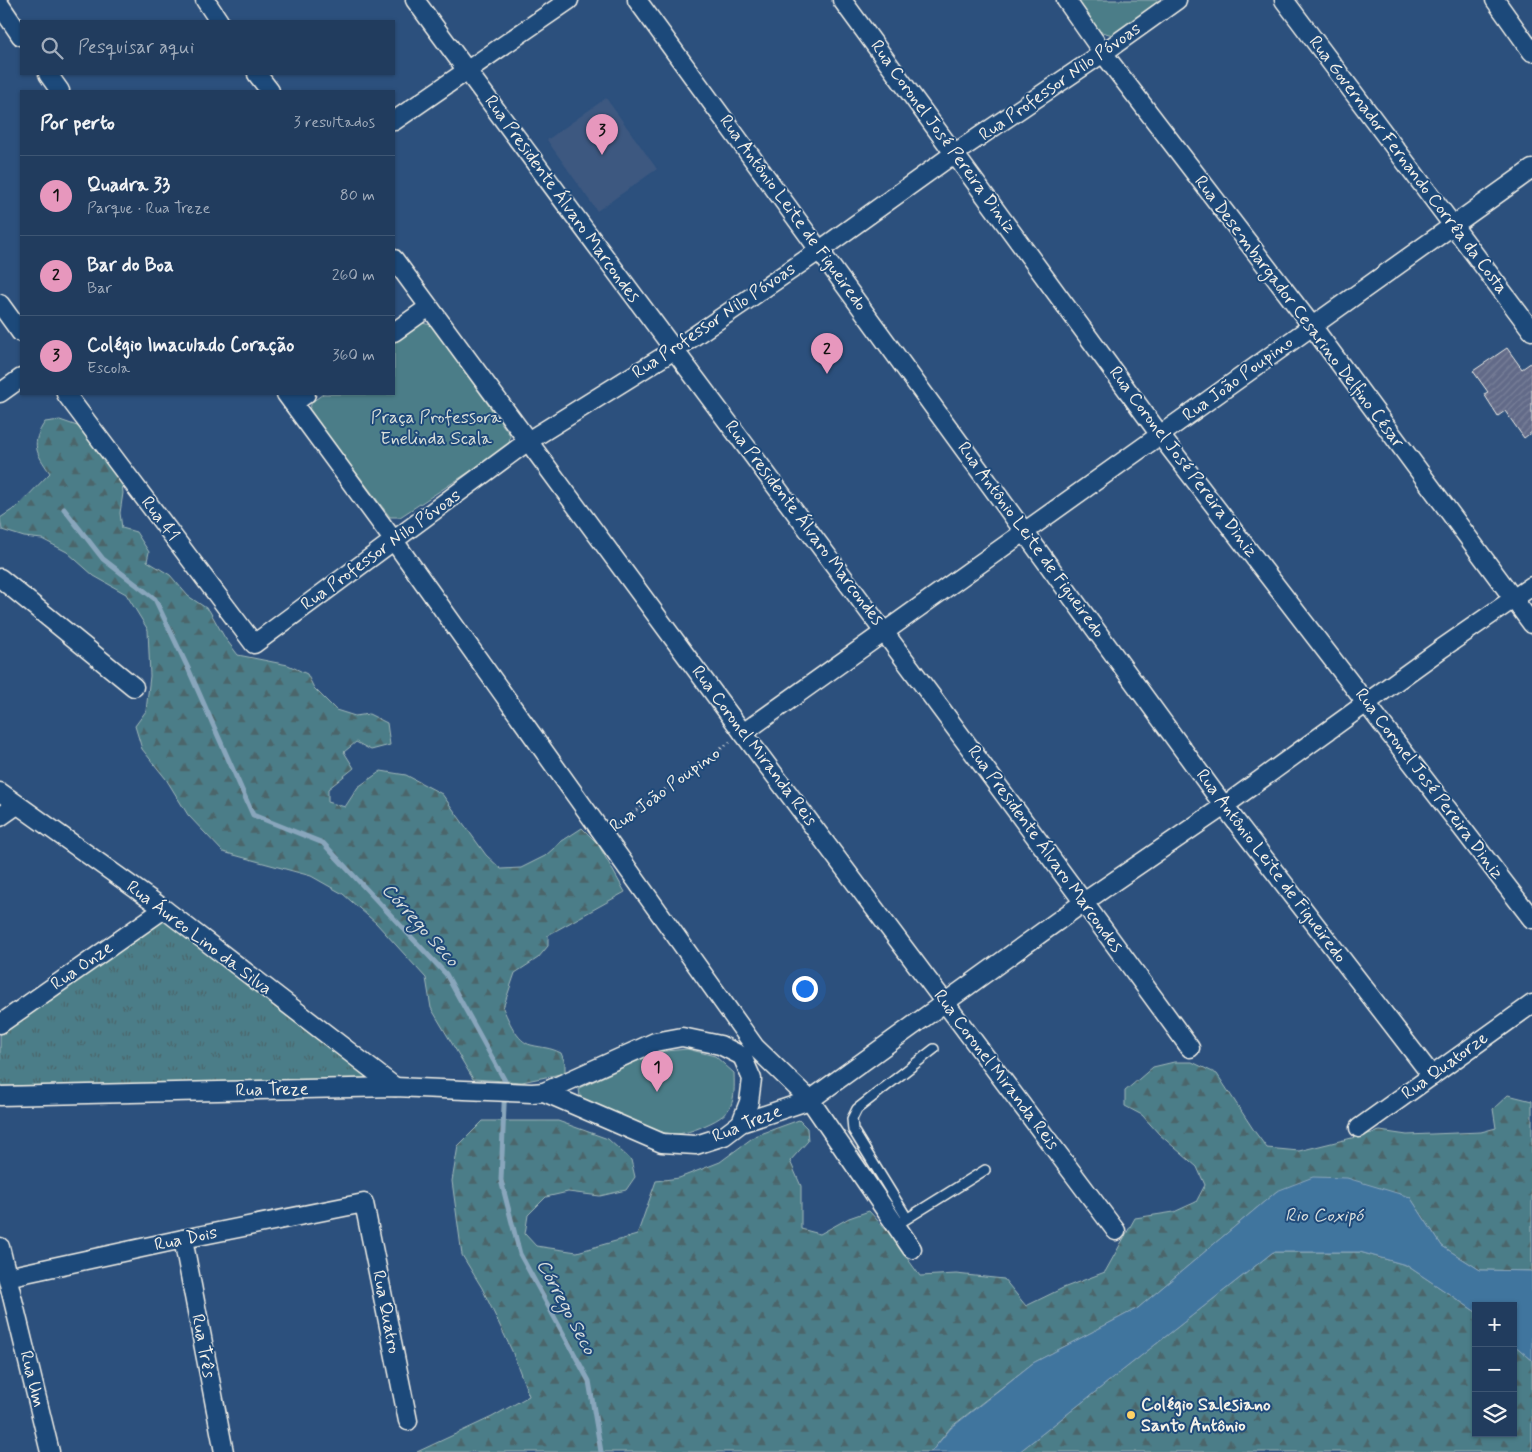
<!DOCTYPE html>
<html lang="pt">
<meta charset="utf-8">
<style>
body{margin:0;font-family:Mynerve,sans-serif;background:#294364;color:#f1f3f6}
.controls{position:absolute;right:15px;bottom:15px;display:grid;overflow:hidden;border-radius:0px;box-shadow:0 1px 4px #0004}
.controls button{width:45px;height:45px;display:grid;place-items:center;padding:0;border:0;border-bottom:1px solid #3e5673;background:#213c5e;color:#f1f3f6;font:25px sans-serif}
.you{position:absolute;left:804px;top:988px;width:18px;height:18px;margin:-12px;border:4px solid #fff;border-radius:50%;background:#1a73e8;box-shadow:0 0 0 8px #1a73e833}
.badge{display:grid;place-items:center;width:32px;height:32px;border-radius:50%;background:#e797bd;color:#111;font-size:16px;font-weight:700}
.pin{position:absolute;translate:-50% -41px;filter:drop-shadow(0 1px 2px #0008)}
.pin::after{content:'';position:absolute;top:26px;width:18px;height:15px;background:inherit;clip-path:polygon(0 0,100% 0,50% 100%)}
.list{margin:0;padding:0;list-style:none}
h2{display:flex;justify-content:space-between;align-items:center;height:65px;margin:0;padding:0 20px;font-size:21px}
h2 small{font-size:16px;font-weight:400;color:#a2adbc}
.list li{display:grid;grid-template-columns:32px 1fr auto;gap:15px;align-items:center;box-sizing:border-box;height:80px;padding:0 20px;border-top:1px solid #3e5673}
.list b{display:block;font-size:19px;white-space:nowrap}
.list p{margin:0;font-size:16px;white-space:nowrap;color:#a2adbc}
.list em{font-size:16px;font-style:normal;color:#a2adbc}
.icon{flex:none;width:28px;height:28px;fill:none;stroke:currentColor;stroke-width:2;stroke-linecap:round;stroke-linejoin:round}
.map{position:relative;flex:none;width:1532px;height:1452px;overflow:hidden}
.search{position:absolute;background:#213c5e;box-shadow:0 1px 4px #0004;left:20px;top:20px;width:375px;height:55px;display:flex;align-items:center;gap:12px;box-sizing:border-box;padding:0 18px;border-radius:0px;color:#a2adbc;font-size:19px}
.panel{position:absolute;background:#213c5e;box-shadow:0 1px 4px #0004;left:20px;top:90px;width:375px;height:305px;border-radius:0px}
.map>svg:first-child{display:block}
</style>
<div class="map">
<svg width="1532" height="1452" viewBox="0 0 1532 1452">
<defs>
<pattern id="grass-tufts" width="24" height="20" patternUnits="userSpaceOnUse" patternTransform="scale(1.25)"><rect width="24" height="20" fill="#4c7d88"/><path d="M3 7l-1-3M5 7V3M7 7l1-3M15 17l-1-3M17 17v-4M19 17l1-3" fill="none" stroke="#4b656a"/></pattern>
<pattern id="forest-firs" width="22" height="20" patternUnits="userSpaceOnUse" patternTransform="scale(1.25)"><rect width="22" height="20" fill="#4c7d88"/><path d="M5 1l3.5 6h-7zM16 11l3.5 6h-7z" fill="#4b656a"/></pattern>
<pattern id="building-hatch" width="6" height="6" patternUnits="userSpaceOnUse" patternTransform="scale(1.25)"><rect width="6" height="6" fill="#626a88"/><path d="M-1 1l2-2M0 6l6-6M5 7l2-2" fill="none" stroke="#798099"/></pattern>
</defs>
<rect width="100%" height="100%" fill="#2c507d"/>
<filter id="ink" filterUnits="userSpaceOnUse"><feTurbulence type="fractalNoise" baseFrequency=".02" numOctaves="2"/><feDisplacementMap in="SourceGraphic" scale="10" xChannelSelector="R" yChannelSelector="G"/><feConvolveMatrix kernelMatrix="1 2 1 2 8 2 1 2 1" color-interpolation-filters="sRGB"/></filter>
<g filter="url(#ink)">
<polygon fill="#3c5880" points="606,98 657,169 597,211 547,140"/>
<polygon fill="url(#grass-tufts)" stroke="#a0b7b8" points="162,919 369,1074 374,1084 0,1086 0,1035"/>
<g fill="url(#forest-firs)" stroke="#a0b7b8">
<path d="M60,420L83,428L121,475L123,493L120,513L122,528L136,532L149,552L147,561L170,575L188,596L209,610L225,638L238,655L288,665L307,674L314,688L336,710L355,716L369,714L387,723L390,745L371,750L356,742L344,752L354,768L328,789V802L345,807L358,787L381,771L406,775L442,794L486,855L501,869L521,868L545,856L562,841L582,828L598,844L625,892L548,935V946L538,958L515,973L503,1008C508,1019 517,1042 531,1045C543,1048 549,1047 561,1053L565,1063V1073L522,1082L473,1079L431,1008L426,978L376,923L343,894L311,876L223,852L188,815L166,779L142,749L135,726L146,711L150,676L148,630L126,594L94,576L67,552L42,539L24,537L2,530L0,518L18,506L50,473C36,453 30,444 45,422Z"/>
<polygon points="1174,1062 1192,1062 1217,1074 1255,1132 1267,1148 1299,1151 1380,1131 1407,1135 1481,1132 1496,1128 1493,1109 1508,1095 1532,1101 1532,1272 1530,1271 1480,1270 1442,1246 1410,1197 1277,1191 1138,1308 1033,1363 951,1427 931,1452 417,1452 492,1417 529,1396 512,1351 482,1288 462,1255 452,1181 458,1146 483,1121 558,1121 608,1139 631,1160 635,1177 626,1190 600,1196 568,1192 546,1197 528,1215 525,1234 536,1246 577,1252 637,1235 656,1181 679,1178 720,1162 755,1136 799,1120 807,1128 808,1141 790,1161 801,1186 801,1229 820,1234 849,1218 869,1211 889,1233 920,1276 956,1274 1004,1279 1026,1306 1063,1288 1105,1272 1135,1218 1174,1212 1196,1202 1205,1185 1197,1167 1159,1134 1142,1115 1125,1106 1125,1091 1153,1067"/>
<polygon points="1273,1252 1360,1252 1406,1265 1476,1312 1476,1433 1513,1433 1513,1344 1532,1360 1532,1452 1019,1452"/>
</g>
<g fill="#4c7d88" stroke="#a0b7b8">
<polygon points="1076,0 1162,0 1113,35 1098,31"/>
<polygon points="422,323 431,325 510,435 509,446 400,517 390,517 309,410 312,402 323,394 394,394 394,343"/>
<path d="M687,1049L715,1056L734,1073C735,1102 734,1113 706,1125C697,1129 687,1133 677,1134C652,1135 603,1108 580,1097L579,1088L657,1052Z"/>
</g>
<polygon fill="#41749e" stroke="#89a6bc" points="1313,1177 1347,1178 1410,1197 1442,1246 1480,1270 1530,1271 1532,1272 1532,1360 1513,1344 1513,1306 1476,1306 1476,1312 1406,1265 1360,1252 1273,1252 1019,1452 931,1452 951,1428 1033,1363 1138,1308 1277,1191"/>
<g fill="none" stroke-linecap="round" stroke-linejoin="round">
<polyline stroke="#89a6bc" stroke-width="5" points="64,509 103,559 155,599 188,668 253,815 323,843 446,974 505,1081 501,1180 520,1254 589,1381 601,1452"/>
</g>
<polygon fill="url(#building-hatch)" stroke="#f4f1e8" points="1507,348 1522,369 1532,362 1532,432 1524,438 1505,411 1498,416 1484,394 1488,392 1473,371"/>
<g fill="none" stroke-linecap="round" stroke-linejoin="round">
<g stroke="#f4f1e8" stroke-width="12">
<g id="lane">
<polyline points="907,1218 853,1130 852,1119 857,1109 934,1049"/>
<polyline points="903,1221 985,1170"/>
</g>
</g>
<g stroke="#f4f1e8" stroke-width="21">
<g id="street">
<polyline points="205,0 219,21"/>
<path d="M415,0C672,350 935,696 1190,1048"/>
<polyline points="637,0 1224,806 1432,1076"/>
<polyline points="842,0 1160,435 1532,919"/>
<polyline points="1066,0 1103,53 1312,326 1532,624"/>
<polyline points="1284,0 1532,331"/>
<polyline points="1495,0 1532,52"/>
<polyline points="0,5 21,36"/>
<polyline points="48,74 60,91"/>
<polyline points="257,74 270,91"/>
<polyline points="394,121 569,0"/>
<polyline points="394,259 743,733 1116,1231"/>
<polyline points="0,304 21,333"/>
<polyline points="394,332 429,307"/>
<polyline points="0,393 21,378"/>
<polyline points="66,394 254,644 528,441 674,350 820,250 955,153 1103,53 1177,0"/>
<polyline points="286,394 394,541 755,1047 810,1100 912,1249"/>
<polyline points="293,403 306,394"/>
<polyline points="0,578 134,687"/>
<polyline points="743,733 1532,169"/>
<polyline points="0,792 164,909 395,1087"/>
<polyline points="0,817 17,805"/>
<polyline points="0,1024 164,909"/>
<polyline points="544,1092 662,1143 696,1145 724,1136 741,1123 810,1100 1084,902 1224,806 1441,649 1532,586"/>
<polyline points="0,1096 395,1087 532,1093 544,1092 655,1042 682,1037 720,1045 742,1056"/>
<polyline points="741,1123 749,1102 752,1079 742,1056"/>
<polyline points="1359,1128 1532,1004"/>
<polyline points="183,1239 224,1452"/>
<polyline points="0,1247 50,1452"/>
<polyline points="7,1277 183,1239 364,1203 408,1421"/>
</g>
</g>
<polyline stroke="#f4f1e8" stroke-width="3" stroke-dasharray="1 4" stroke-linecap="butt" points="616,825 730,742"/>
<use href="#lane" stroke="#1f4a7a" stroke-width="9"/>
<use href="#street" stroke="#1f4a7a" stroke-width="18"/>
</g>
</g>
<circle fill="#ffd166" stroke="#1f4a7a" stroke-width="2" cx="1131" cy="1415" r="5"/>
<g text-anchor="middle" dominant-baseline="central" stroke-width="4" stroke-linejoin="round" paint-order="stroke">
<g font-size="18" fill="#f4f1e8" stroke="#1f4a7a">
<text transform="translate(1060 82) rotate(-35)">Rua Professor Nilo Póvoas</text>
<text transform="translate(943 137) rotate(54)">Rua Coronel José Pereira Diniz</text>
<text transform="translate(1408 165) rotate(53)">Rua Governador Fernando Corrêa da Costa</text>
<text transform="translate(562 199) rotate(54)">Rua Presidente Álvaro Marcondes</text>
<text transform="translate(793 213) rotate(54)">Rua Antônio Leite de Figueiredo</text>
<text transform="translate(1299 312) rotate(53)">Rua Desembargador Cesarino Delfino César</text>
<text transform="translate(714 321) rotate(-34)">Rua Professor Nilo Póvoas</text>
<text transform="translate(1238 379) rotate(-36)">Rua João Poupino</text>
<text transform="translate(1183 462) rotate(53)">Rua Coronel José Pereira Diniz</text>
<text transform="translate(160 519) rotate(53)">Rua 41</text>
<text transform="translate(804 523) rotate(53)">Rua Presidente Álvaro Marcondes</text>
<text transform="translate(1031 540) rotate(54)">Rua Antônio Leite de Figueiredo</text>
<text transform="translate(381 550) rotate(-36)">Rua Professor Nilo Póvoas</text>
<text transform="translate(754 746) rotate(53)">Rua Coronel Miranda Reis</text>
<text transform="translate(1429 784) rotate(53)">Rua Coronel José Pereira Diniz</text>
<text transform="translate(665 790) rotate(-36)">Rua João Poupino</text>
<text transform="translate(1045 849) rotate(54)">Rua Presidente Álvaro Marcondes</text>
<text transform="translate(1271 866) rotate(53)">Rua Antônio Leite de Figueiredo</text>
<text transform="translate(199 938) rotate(37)">Rua Áureo Lino da Silva</text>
<text transform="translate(82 966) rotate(-35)">Rua Onze</text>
<text transform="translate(1445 1066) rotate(-36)">Rua Quatorze</text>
<text transform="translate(996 1070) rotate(53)">Rua Coronel Miranda Reis</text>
<text transform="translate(272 1090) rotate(-1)">Rua Treze</text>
<text transform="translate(747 1124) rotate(-22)">Rua Treze</text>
<text transform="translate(186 1239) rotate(-12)">Rua Dois</text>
<text transform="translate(386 1312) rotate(79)">Rua Quatro</text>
<text transform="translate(203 1346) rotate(79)">Rua Três</text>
<text transform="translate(32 1379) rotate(76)">Rua Um</text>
</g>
<g font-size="18" fill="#dbe0da" stroke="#1f4a7a">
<text x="436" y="418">Praça Professora<tspan x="436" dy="21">Enelinda Scala</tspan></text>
</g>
<g font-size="18" font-weight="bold" fill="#f4f1e8" stroke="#1f4a7a" text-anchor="start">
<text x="1141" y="1405">Colégio Salesiano<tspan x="1141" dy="21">Santo Antônio</tspan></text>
</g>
<g font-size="19" font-style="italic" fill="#d9dedd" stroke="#1f4a7a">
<text transform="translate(420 925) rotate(48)">Córrego Seco</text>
<text x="1324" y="1215">Rio Coxipó</text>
<text transform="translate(566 1307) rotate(62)">Córrego Seco</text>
</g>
</g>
</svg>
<div class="controls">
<button>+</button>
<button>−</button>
<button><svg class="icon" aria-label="layers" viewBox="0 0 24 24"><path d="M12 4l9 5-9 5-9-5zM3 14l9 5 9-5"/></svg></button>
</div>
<div class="you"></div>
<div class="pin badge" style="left:657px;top:1092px">1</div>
<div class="pin badge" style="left:827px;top:374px">2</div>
<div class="pin badge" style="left:602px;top:155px">3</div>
<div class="search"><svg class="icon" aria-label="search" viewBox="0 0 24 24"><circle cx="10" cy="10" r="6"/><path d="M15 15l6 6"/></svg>Pesquisar aqui</div>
<section class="panel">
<h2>Por perto<small>3 resultados</small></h2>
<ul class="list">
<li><span class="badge">1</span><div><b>Quadra 33</b><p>Parque · Rua Treze</p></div><em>80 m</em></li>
<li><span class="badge">2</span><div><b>Bar do Boa</b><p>Bar</p></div><em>260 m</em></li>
<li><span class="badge">3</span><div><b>Colégio Imaculado Coração</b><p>Escola</p></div><em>360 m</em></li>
</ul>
</section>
</div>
